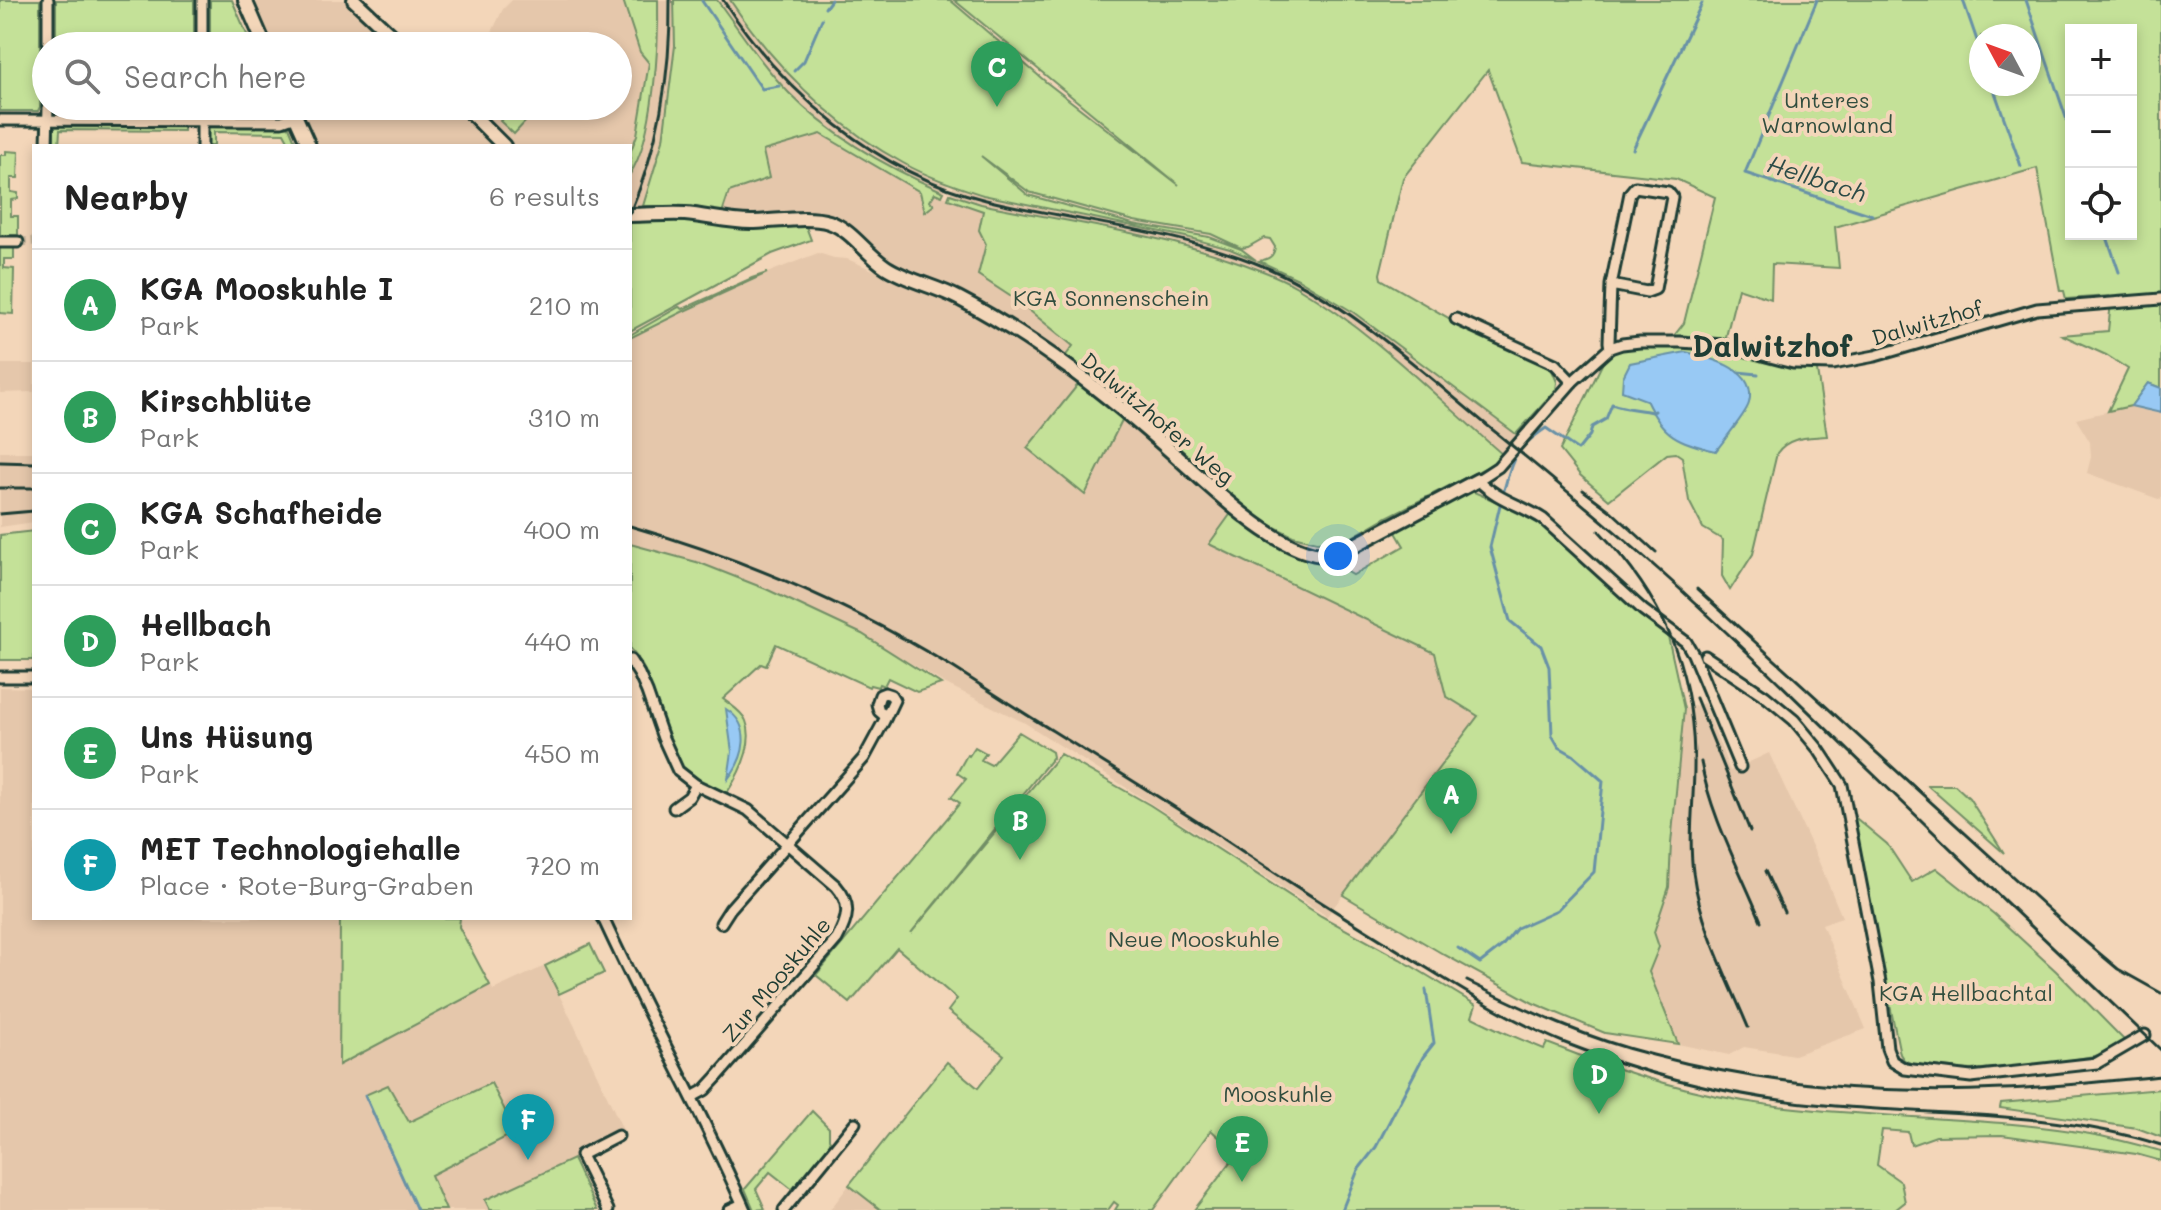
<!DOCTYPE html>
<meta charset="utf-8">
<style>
body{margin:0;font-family:Mali,sans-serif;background:#f6f6f6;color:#222}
.controls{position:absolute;right:24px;top:24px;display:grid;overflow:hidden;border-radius:0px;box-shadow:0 4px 12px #0003}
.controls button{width:72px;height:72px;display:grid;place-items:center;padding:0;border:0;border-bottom:2px solid #e0e0e0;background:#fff;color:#222;font:40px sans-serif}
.compass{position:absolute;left:1969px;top:24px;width:72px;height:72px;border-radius:50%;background:#fff;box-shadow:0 4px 12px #0003;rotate:311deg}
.you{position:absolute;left:1338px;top:556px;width:28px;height:28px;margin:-20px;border:6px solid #fff;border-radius:50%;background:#1a73e8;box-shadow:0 0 0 12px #1a73e833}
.badge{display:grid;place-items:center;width:52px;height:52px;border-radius:50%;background:#c8321e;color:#fff;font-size:26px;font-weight:700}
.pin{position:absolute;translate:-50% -66px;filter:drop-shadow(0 2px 4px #0008)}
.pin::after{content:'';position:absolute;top:42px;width:28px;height:24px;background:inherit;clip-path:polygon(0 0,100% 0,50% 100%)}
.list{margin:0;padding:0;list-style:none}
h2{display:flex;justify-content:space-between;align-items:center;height:104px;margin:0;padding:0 32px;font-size:34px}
h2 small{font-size:26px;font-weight:400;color:#767676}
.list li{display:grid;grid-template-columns:52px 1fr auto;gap:24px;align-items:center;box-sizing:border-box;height:112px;padding:0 32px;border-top:2px solid #e0e0e0}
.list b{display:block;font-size:30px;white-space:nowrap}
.list p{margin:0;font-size:26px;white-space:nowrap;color:#767676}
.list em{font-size:26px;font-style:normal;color:#767676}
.icon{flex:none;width:44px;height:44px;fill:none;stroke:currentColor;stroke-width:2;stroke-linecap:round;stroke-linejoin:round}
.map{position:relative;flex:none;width:2161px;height:1210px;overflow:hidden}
.search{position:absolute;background:#fff;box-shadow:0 4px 12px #0003;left:32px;top:32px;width:600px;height:88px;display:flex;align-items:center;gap:20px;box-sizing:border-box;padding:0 28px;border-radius:44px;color:#767676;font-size:30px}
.panel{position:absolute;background:#fff;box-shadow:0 4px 12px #0003;left:32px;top:144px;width:600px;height:776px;border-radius:0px}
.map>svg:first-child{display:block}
</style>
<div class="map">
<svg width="2161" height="1210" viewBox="0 0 2161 1210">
<rect width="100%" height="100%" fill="#f3d6b9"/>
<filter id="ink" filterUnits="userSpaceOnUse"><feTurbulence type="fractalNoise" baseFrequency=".0125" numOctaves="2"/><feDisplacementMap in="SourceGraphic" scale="16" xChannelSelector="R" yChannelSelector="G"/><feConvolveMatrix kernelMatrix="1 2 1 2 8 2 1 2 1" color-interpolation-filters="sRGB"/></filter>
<g filter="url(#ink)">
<g fill="#e5c7ab">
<polygon points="257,0 347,0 394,46 274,46 257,8"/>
<polygon points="512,0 650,0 650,63 637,135 630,153 630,146 318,146 300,106 618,106 618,46 480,46 491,34 503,9"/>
<polygon points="657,0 673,0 675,46 663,140 643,206 630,206 630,174 635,167 652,91"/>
<polygon points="717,0 730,0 800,88 830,115 863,139 905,164 948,183 944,192 905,175 881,162 822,122 790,94 773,75"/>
<polygon points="821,134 920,192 925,212 934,205 929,202 935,193 983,211 986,244 979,275 1019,302 1073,346 1064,358 898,268 876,254 837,216 825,213 755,217 722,213 728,192 763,151"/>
<polygon points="954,185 983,195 1022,204 1186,237 1230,249 1277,268 1353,312 1501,423 1516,434 1516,439 1503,455 1389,353 1348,320 1185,245 981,204 950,194"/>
<polygon points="818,253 834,258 847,259 952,303 975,315 1026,347 1107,401 1232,512 1209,544 1435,653 1446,696 1478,716 1327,916 1025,723 944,683 862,634 766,589 700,563 630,544 630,338 752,279"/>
<polygon points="2161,299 2161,500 2087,473 2091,457 2090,442 2076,419 2131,406 2147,383 2106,355"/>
<polygon points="0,364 34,364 34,392 0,393"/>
<polygon points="0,452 34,452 34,522 0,527"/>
<polygon points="0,687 34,688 34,918 460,918 460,927 493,990 545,966 575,1027 623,1130 573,1154 599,1210 0,1210"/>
<polygon points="1704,703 1730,771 1769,753 1816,855 1842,917 1822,924 1866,1029 1794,1055 1744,1047 1729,1055 1678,1044 1648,972 1659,948 1654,932 1669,887 1671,844 1684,709"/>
<polygon points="849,1185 871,1202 881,1210 830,1210"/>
</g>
<g fill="#c4e198" stroke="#728f66" stroke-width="2" fill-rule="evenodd">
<polygon points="0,0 40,0 40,107 38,111 0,111"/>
<rect x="56" y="0" width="138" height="46"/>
<polygon points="210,0 232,0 252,46 210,46"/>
<path d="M623,0H658C659,44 654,138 630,174V153L637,135L649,63L640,52Z"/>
<path d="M674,0H717C740,31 762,65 789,93C832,137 888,168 944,192L942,196L935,193L930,201L934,205L925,212L920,192L821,134L763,151L769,178L729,192L722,213L690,206H643L663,140L675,46Z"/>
<path d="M730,0H950L1046,82L1179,185L954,0H2161V388L2148,383L2131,406L2108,411L2128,369L2106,355L2062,335L2108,331L2111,302L2109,296L2066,299L2064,291H2060L2037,168L1835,227L1839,268L1772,264L1771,299L1738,288L1724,345L1816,364L1827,436C1808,438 1789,436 1777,453L1753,554L1730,590L1722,576L1723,540L1703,528L1689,501L1682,457L1676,453L1667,454L1609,500L1580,475L1560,450L1610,348L1669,342L1684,323L1715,197L1676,179L1522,162L1488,70L1403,178L1380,274L1381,279L1454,321L1552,370L1557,382L1556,390L1516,434L1353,312L1298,279L1259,261C1268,259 1274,257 1275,247L1270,239L1264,238L1248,247L1241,248L1211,234L1134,221L1029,192L981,156L1028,195L1133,224L1209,237L1241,249L1256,260L1230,249L1186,237L983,195C956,186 928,177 903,163C831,124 776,68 730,0ZM2071,30H2131V234H2071ZM1981,36H2029V84H1981Z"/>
<polygon points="55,106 194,106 194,112 55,110"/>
<polygon points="209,106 279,106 281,110 279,114 209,113"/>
<polygon points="514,106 540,106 514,134 500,121"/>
<polygon points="54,125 184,127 184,131 60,130 59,146 54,146"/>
<polygon points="207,127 289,127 297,146 291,146 284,133 214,132 214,146 207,146"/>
<polygon points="6,151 19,152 18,178 11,178 11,192 18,193 18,199 11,200 11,216 18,216 18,235 0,235 0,155 6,155"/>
<path d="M950,194L981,204C1067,222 1157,233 1241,263C1260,270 1279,276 1297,287C1374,332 1436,397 1503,455L1495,463L1387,517L1347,540L1317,542L1293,536L1259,519L1113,394L1064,358L1073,346L1019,302L978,275L986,244L979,230L983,211L948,199Z"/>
<polygon points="684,218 805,224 811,240 772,254 630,331 630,222"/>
<polygon points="0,245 14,245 14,259 4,259 4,268 14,269 13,314 0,313"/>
<polygon points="767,273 682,312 630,338 630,335 679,307 683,309 752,278"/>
<polygon points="1080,382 1124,416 1085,495 1027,448"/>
<path d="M1465,490L1474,492L1523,513L1546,525L1649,621L1667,632L1684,709L1671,844L1669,887L1654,932L1659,947L1649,972L1678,1044L1605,1033L1533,1003L1443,954L1343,895L1478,716L1446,696L1435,653L1209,544L1232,512C1258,536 1297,561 1334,561L1339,567L1353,575L1404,546L1394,529Z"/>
<polygon points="34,531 34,660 0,660 0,535"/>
<path d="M630,544L700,563L766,589L862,634L941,684L917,692L888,678L884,686L879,684L878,687L870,685L869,687L776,644L766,666L761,664L723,699C730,705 742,711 746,721C755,743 739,774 727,793C707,785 689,780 678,760L645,671L638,658L630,649Z"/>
<path d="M1019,732L1052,752L1053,757L911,933L1060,754L1150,805L1321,916L1400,959L1476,1005L1472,1017L1501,1031L1544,1049L1547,1043C1618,1071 1693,1095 1769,1105C1875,1119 1984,1116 2090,1134C2114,1138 2138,1145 2161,1151V1161L2136,1154L2002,1135L1936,1136L1911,1145L1908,1132L1882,1130L1877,1165L1901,1182L1905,1202L1895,1210H1194L1237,1154L1211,1130L1153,1210H1115L1118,1205L1114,1202L1108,1210H881L849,1185L947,1062L978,1088L1004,1055L948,1011L957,999L897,948L850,1003L816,975L960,803L951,797L966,779L957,773L967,755L969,756L975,747L986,753L981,760L991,765Z"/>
<polygon points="1927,785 1955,785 1969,798 2004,853"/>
<polygon points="1851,814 1887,844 1912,882 1936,868 1994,914 2056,971 2125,1041 2100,1055 2053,1063 1971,1070 1912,1064 1904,1060 1900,1054"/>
<polygon points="340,918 460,918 459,927 490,985 339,1065"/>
<polygon points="590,944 604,973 559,994 545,966"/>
<polygon points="491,1083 516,1132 431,1175 446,1210 417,1210 365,1095 388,1085 409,1122"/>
<polygon points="2161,1089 2161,1137 2137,1128 2000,1108 2001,1103"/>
<polygon points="812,1111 829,1128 829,1139 832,1145 808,1176 802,1177 793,1190 770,1172 756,1189 765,1209 754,1210 745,1189"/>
<polygon points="573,1159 597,1210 490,1210 485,1200"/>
</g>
<g fill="#98c9f4" stroke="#6891a7" stroke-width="2">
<path d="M1686,352C1710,358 1758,369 1749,403C1747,413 1723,441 1716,451C1678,442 1663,436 1646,400L1622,391L1623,377L1630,363Z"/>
<polygon points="2148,383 2161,388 2161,413 2131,406"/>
<path d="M726,709C753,726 745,757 728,779L732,752Z"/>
</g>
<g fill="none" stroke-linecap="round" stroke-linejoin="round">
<g stroke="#6891a7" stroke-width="3">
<polyline points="1817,0 1745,173 1872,215"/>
<polyline points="1963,0 1981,52"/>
<polyline points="2026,0 2071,132"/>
<polyline points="702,1 762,89 779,86"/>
<polyline points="825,8 831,0"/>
<polyline points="794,71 804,61 822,19"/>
<polyline points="1992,84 2021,166"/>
<polyline points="1633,149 1702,3"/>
<polyline points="2106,234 2119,272"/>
<polyline points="1738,372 1758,374"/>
<path d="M1504,490C1514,454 1514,450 1546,428L1578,450L1590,435L1592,427L1606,419L1612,404C1624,409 1639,409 1652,412L1655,411"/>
<polyline points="1458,948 1480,963 1502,946 1517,928 1557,910 1594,872 1603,781 1573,755 1559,747 1552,735 1549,667 1541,646 1510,621 1490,547 1500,505"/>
<polyline points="365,1095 417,1210"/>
<polyline points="1342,1210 1358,1170 1376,1147 1423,1057 1434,1043 1426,990"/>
</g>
<polyline stroke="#c9b79e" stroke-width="9" stroke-dasharray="9 4.5" stroke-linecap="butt" points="18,242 34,241"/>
<g stroke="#1f3d34" stroke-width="15">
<g id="minor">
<polyline points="202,0 202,46"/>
<polyline points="48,46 48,0"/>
<polyline points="0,120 282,121 296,116"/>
<polyline points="47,146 48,106"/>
<polyline points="202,146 202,106"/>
<polyline points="0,242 18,242"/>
<polyline points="1456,319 1555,364 1572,382"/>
<polyline points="1610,348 1609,342 1611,285 1630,193 1635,187 1668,192 1672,197 1655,289 1647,292 1611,285"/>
<polyline points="1705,656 1765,696 1794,720 1819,750 1842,785 1880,982 1887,1048 1892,1061 1905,1069 1971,1077 2097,1063 2145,1035"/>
<path d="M630,660L639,674L647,692L663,738L678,771L696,785L748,810L836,886C852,904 848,919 837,939L717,1077L705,1090L692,1097"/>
<polyline points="0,677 34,677"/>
<path d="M1740,767L1693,654L1686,642L1643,610L1543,519C1521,505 1496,499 1478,480L1498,467L1572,382L1610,348L1622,344L1640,342H1680L1724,345L1793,363L1833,364L1875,356L2037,309L2161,299"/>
<polyline points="674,808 689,797 696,785"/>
<path d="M603,918C648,1017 702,1111 745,1210"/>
<polyline points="721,923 730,909 864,758 884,721 894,700 891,695 885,693 880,695 877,704 879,711 886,717"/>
<polyline points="608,1210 581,1155 618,1136"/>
<polyline points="729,1210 742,1204"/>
<polyline points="784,1210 855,1123"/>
</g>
</g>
<g stroke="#1f3d34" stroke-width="18">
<g id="tertiary">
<polyline points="245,0 265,46"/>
<polyline points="354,0 403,46"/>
<polyline points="291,106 309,146"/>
<polyline points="464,106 504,146"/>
<path d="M630,215C648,215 667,213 685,214C707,216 729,222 751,222C774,222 808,215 829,222C852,230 866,254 886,267C908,281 935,286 958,298C1037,339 1108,395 1174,454C1208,484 1292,570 1340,553L1478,480"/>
</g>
</g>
<use href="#minor" stroke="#f3d6b9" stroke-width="9"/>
<use href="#tertiary" stroke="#f3d6b9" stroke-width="12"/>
<g stroke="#1f3d34" stroke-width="3">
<path d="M723,0C784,93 876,173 986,200C1081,223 1180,230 1270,269C1356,307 1426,376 1499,435C1553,479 1607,524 1659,570C1732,635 1801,705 1871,772C1967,865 2064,958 2161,1050"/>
<path d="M630,213C659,145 671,74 670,0"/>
<polyline points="0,462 34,463"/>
<polyline points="0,488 34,488"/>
<polyline points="1583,490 1612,512 1656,552"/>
<polyline points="0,514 34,511"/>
<path d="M630,526C742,558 854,606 954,668C987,689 1020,711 1053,731C1115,770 1178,808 1239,849C1297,888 1357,925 1417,962C1464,991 1513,1022 1565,1043C1651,1077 1743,1099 1835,1106C1943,1115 2057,1112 2161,1145"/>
<path d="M1599,531C1662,597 1692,664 1694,756C1695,794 1688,833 1693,872C1700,925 1727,977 1748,1027"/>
<polyline points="1697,589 2068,927 2118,969 2161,993"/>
<polyline points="1696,698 1750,831"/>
<path d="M1701,762C1710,815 1741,872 1761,921"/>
<polyline points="1765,871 1784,912"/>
<path d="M1467,981C1527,1011 1588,1039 1653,1055C1766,1085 1887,1095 2003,1089C2056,1087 2109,1081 2161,1076"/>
</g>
</g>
</g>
<g text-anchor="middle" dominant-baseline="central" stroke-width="8" stroke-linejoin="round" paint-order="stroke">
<g font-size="22" fill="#304d3e" stroke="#f3d6b9">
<text x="1827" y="99">Unteres<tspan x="1827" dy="25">Warnowland</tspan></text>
<text x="1111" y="297">KGA Sonnenschein</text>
<text x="1194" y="938">Neue Mooskuhle</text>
<text x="1966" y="992">KGA Hellbachtal</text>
<text x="1278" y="1093">Mooskuhle</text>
</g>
<g font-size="22" fill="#1f3d34" stroke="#f3d6b9">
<text transform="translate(1927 322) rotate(-16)">Dalwitzhof</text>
<text transform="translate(1158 418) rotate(40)">Dalwitzhofer Weg</text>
<text transform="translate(776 979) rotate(-50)">Zur Mooskuhle</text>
</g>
<g font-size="24" font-style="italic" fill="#2b4b47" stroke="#f3d6b9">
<text transform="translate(1817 178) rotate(18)">Hellbach</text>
</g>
<g font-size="30" font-weight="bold" fill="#1f3d34" stroke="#f3d6b9">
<text x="1772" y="345">Dalwitzhof</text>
</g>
</g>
</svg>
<div class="controls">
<button>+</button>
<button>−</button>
<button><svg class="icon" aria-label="locate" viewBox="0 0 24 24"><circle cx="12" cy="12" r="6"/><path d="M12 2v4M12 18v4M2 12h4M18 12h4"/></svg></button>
</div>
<svg class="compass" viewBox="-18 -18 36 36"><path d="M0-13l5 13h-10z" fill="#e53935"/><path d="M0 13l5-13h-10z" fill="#767676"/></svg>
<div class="you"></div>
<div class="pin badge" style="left:1451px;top:834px;background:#2e9e5b">A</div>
<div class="pin badge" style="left:1020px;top:860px;background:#2e9e5b">B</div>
<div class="pin badge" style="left:997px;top:107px;background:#2e9e5b">C</div>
<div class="pin badge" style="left:1599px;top:1114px;background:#2e9e5b">D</div>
<div class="pin badge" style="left:1242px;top:1182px;background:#2e9e5b">E</div>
<div class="pin badge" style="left:528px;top:1160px;background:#0f9aa8">F</div>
<div class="search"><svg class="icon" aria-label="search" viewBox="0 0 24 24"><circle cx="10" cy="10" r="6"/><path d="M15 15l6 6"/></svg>Search here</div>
<section class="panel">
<h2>Nearby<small>6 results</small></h2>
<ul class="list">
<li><span class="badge" style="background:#2e9e5b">A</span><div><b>KGA Mooskuhle I</b><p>Park</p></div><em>210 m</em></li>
<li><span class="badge" style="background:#2e9e5b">B</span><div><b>Kirschblüte</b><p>Park</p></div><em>310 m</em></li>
<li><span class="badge" style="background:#2e9e5b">C</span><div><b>KGA Schafheide</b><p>Park</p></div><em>400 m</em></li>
<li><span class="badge" style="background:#2e9e5b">D</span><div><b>Hellbach</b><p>Park</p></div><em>440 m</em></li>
<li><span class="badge" style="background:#2e9e5b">E</span><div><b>Uns Hüsung</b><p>Park</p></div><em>450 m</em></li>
<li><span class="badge" style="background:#0f9aa8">F</span><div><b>MET Technologiehalle</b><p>Place · Rote-Burg-Graben</p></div><em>720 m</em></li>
</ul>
</section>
</div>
